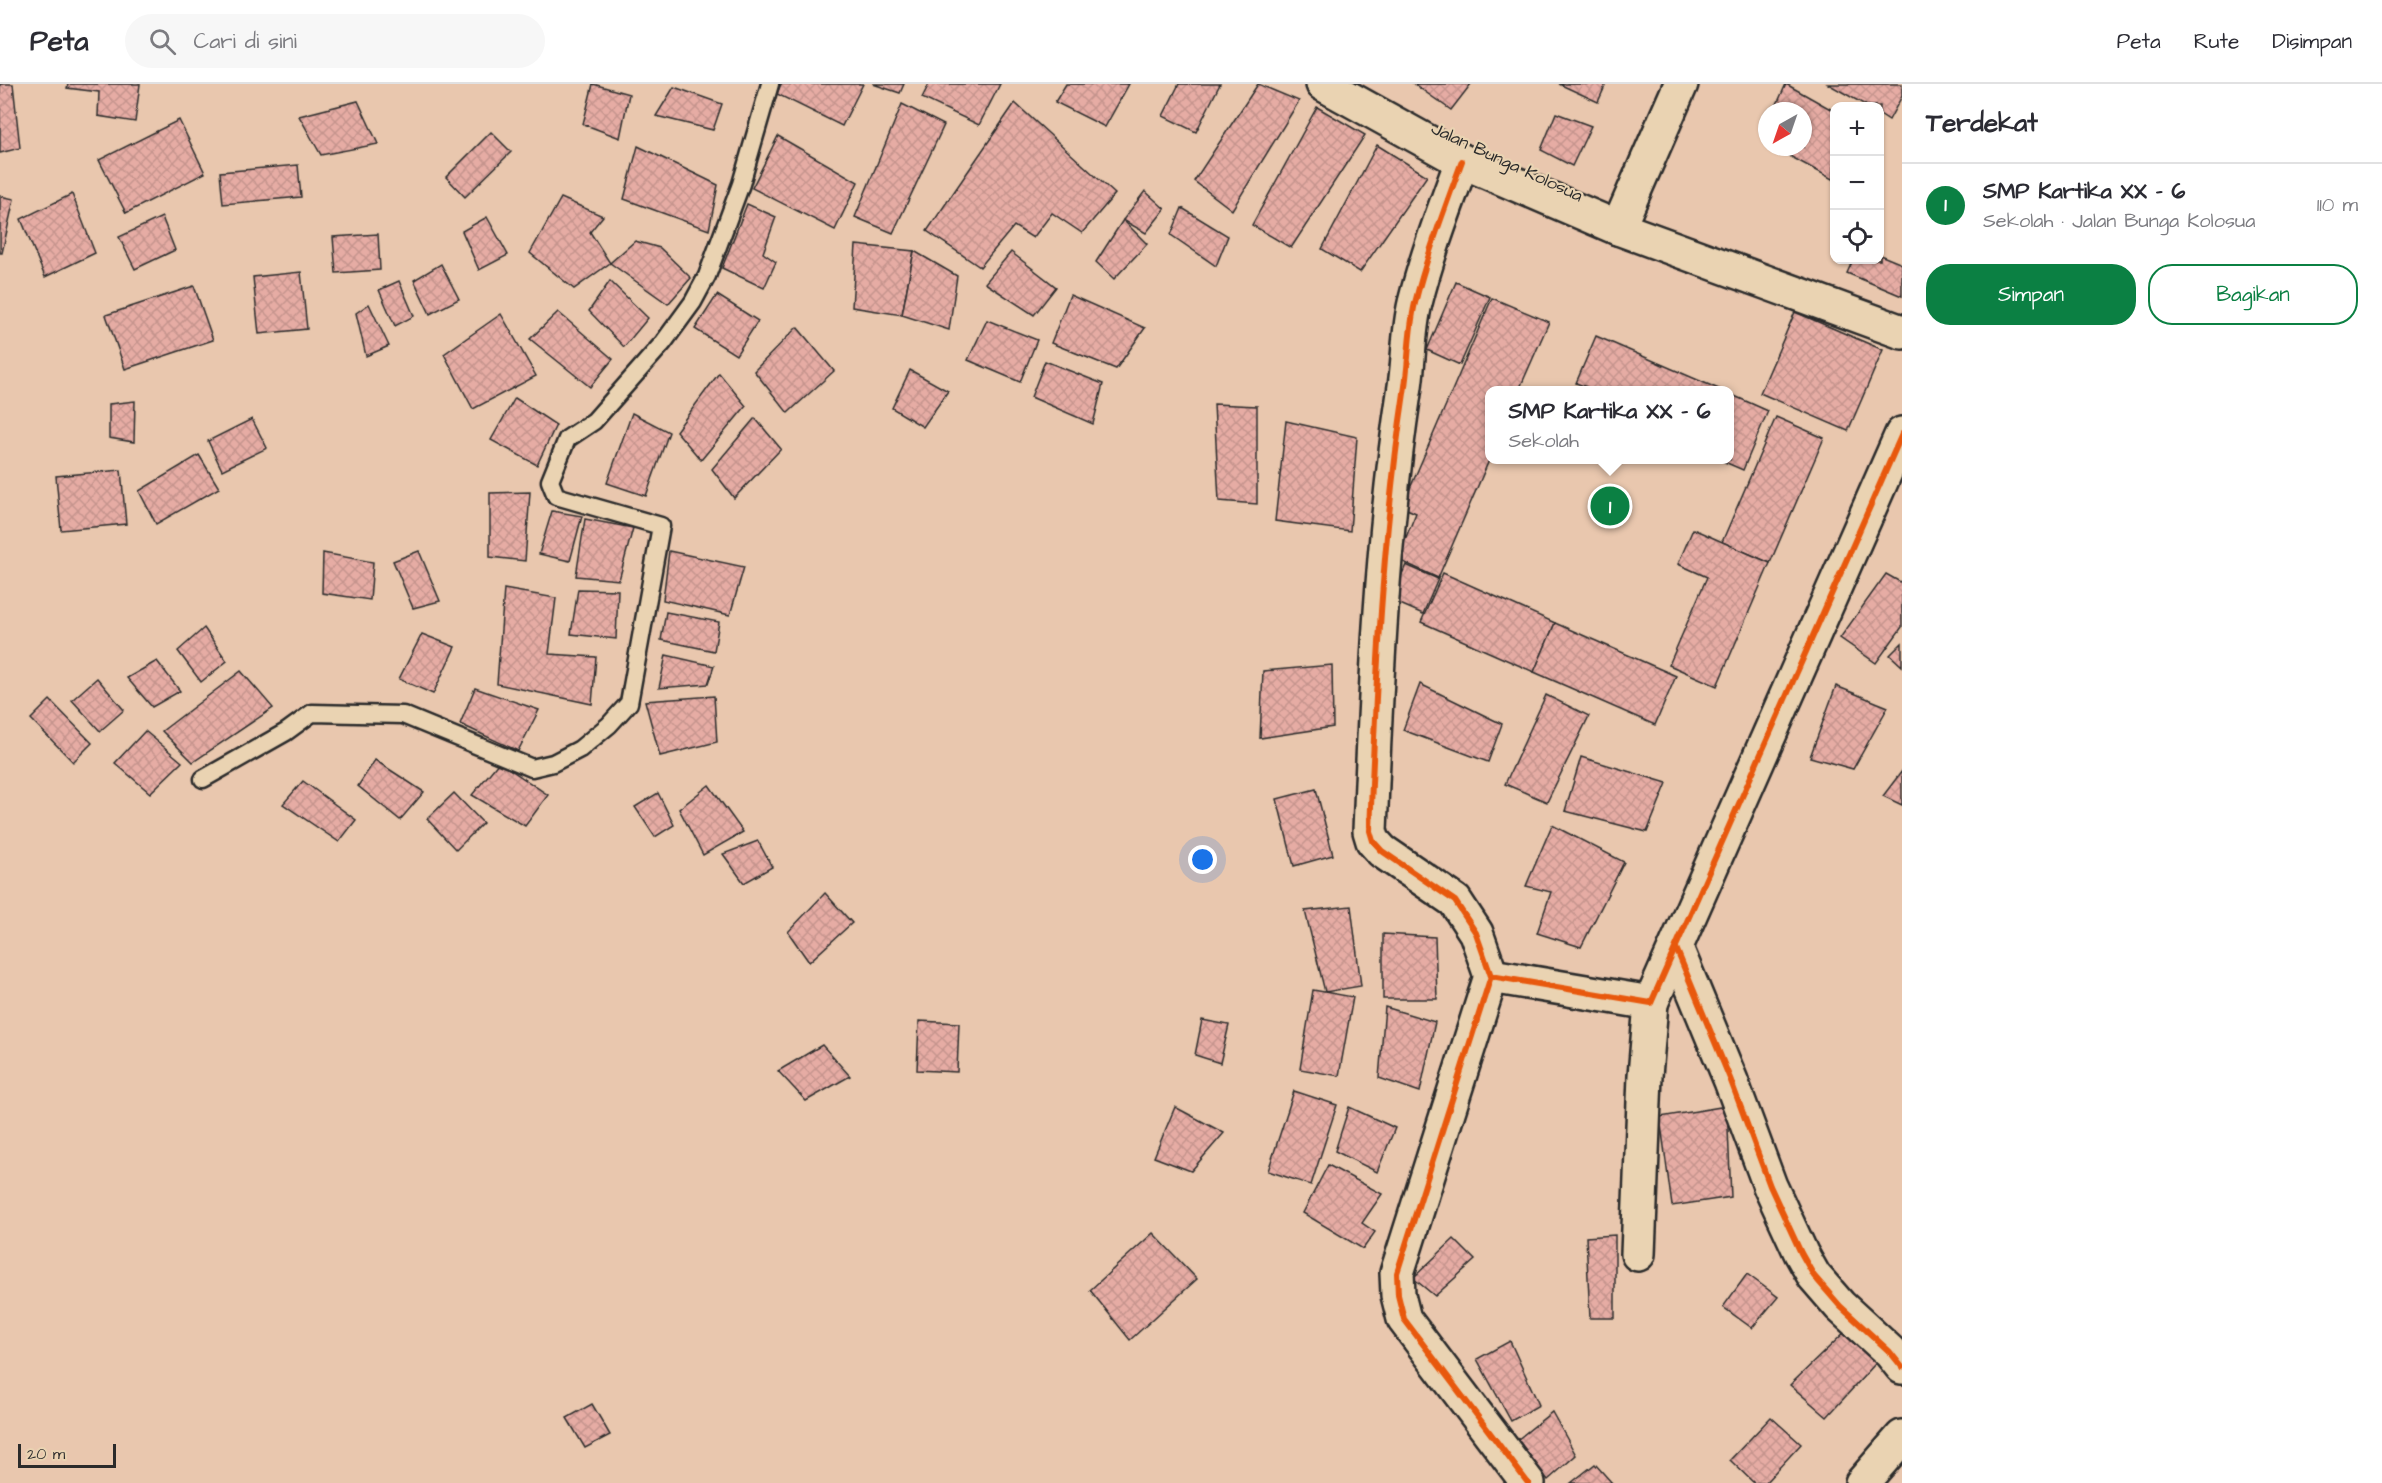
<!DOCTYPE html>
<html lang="id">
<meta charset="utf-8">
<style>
body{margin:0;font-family:"Architects Daughter",sans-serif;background:#f7f7f7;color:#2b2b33}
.controls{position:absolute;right:18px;top:18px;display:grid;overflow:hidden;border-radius:12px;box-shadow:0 2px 4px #0004}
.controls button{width:54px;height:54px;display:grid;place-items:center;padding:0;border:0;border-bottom:2px solid #e1e1e2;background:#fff;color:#2b2b33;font:30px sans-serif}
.compass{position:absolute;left:1758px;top:18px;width:54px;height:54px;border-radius:50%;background:#fff;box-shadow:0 2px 4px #0004;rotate:220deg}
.scale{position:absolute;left:18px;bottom:15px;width:98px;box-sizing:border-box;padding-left:6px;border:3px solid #2b2b2b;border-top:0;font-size:16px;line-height:21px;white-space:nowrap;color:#2b2b2b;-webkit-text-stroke:4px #ead3b2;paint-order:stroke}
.you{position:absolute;left:1203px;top:776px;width:21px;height:21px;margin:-15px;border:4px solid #fff;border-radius:50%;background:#1a73e8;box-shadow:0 0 0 9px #1a73e833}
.badge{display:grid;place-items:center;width:39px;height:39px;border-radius:50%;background:#0b8043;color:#fff;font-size:20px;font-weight:700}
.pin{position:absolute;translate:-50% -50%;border:3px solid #fff;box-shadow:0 2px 6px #0006}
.popup{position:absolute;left:1485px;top:302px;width:249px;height:78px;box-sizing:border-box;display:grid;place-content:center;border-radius:12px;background:#fff;filter:drop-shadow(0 2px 4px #0005);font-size:20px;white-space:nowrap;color:#7c7c81}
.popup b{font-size:22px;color:#2b2b33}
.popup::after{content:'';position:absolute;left:50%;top:100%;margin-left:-12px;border:12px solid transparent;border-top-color:#fff}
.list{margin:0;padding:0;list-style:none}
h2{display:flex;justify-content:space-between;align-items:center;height:78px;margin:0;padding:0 24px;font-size:26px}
h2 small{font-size:20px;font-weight:400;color:#7c7c81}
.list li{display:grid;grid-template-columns:39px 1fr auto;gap:18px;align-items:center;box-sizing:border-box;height:84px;padding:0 24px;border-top:2px solid #e1e1e2}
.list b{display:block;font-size:22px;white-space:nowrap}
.list p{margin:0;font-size:20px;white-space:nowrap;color:#7c7c81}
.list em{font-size:20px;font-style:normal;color:#7c7c81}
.actions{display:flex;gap:12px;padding:18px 24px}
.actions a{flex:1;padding:14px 0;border:2px solid #0b8043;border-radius:24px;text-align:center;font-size:21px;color:#0b8043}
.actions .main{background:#0b8043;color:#fff}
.icon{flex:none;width:33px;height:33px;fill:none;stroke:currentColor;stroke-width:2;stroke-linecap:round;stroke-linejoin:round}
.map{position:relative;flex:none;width:1902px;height:1399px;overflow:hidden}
header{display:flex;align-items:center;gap:36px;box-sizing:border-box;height:84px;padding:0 30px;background:#fff;border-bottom:2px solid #e1e1e2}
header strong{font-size:28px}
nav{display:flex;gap:33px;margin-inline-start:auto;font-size:21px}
.search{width:420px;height:54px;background:#f7f7f7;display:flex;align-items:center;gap:15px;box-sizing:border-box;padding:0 21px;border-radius:33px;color:#7c7c81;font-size:22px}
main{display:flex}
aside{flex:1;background:#fff}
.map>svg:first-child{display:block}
</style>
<header>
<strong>Peta</strong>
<div class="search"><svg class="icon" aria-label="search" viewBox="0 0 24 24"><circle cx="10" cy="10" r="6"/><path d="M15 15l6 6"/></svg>Cari di sini</div>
<nav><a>Peta</a><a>Rute</a><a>Disimpan</a></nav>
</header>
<main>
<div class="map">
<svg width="1902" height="1399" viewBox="0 0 1902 1399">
<defs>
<pattern id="building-cross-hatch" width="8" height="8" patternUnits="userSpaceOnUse" patternTransform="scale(1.5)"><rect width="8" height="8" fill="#e6aca4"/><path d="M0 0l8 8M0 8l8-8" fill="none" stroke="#c5948d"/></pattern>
</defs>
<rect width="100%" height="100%" fill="#e9c7ae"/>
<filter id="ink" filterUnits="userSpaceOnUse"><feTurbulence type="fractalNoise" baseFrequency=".0167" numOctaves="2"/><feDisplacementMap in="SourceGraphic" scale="12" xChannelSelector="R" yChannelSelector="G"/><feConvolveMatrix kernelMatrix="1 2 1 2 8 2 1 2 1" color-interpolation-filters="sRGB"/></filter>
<g filter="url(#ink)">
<g fill="url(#building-cross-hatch)" stroke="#2b2b2b" stroke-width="1.5">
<polygon points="0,0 13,0 20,64 0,69"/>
<polygon points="68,0 140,0 135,38 98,32 99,8 67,4"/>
<polygon points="593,0 629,10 620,54 583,40"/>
<polygon points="781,0 863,0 842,42 777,10"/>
<polygon points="873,0 904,0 900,9"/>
<polygon points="929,0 1000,0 979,41 922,14"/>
<polygon points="1066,0 1129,0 1105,43 1055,18"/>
<polygon points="1179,0 1220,0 1196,48 1163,32"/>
<polygon points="1258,0 1299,17 1232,126 1194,97"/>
<polygon points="1414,0 1471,0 1451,26"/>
<polygon points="1559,0 1606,0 1598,18"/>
<polygon points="1786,0 1834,27 1834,96 1773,63 1803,63 1803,27 1774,27"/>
<polygon points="1828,0 1902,0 1902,12 1889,36 1880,30 1880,22 1867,22"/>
<polygon points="674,3 722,20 713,46 656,32"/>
<polygon points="358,17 378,60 321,71 299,32"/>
<polygon points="1015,19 1115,110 1082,149 1052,129 1033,154 1014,142 980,183 927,147"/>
<polygon points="902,20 944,41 893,149 855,133"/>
<polygon points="1317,23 1365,51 1291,164 1252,141"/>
<polygon points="1556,29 1591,42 1572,82 1541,66"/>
<polygon points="179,36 205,89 126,129 99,76"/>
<polygon points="491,48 511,68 465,113 446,93"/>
<polygon points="778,52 858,98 835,146 752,104"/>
<polygon points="1377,61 1427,92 1360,188 1322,165"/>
<polygon points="638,62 718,101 709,146 624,115"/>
<polygon points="298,81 301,113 223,120 220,88"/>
<polygon points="1145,107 1165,125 1146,149 1123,136"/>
<polygon points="72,110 95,169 45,193 21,135"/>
<polygon points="0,112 14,115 2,169 0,169"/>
<polygon points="561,114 603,132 590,148 610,179 574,205 530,169"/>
<polygon points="747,120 776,133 763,169 776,178 764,204 722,184"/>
<polygon points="1182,124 1228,152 1216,182 1171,151"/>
<polygon points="162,133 175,166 135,185 119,153"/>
<polygon points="487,133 508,171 479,186 462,147"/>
<polygon points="1123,136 1147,160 1114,195 1096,178"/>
<polygon points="378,150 380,186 336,189 333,153"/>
<polygon points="635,157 660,164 691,194 668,220 610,179"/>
<polygon points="856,161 914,167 902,231 852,223"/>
<polygon points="914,167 957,192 949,246 902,231"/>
<polygon points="1011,168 1056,203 1034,231 985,199"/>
<polygon points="1880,171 1902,180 1902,212 1847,189 1853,176 1880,176"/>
<polygon points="441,180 459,215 430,230 414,196"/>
<polygon points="301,188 307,245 259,250 253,193"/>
<polygon points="399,197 414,232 395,242 379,206"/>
<polygon points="610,197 648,234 624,263 589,227"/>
<polygon points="1456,198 1490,213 1460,281 1427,266"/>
<polygon points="194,202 213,256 125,285 106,231"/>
<polygon points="717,211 758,237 736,271 695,245"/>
<polygon points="1070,211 1145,244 1116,285 1051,259"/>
<polygon points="1492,214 1549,238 1519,306 1490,306 1490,374 1438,494 1397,475 1416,429 1402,423"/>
<polygon points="369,220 389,262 366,272 356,229"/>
<polygon points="558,228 613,275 590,303 530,255"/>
<polygon points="1795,228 1883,266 1848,347 1760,309"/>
<polygon points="501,230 536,292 473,325 444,270"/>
<polygon points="987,236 1037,256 1020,298 968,276"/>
<polygon points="797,243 834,287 788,329 754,287"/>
<polygon points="1596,252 1721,306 1594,306 1576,299"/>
<polygon points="1045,277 1103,300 1093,340 1031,313"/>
<polygon points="910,286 948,307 923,343 892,324"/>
<polygon points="719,289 746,322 701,376 676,347"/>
<polygon points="1730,310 1768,327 1743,386 1720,376 1730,376"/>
<polygon points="515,314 556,341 537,381 491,356"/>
<polygon points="135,317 134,358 109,354 109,320"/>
<polygon points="1214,320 1257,322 1257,420 1219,417"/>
<polygon points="632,329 669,348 646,412 607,399"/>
<polygon points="1776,333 1824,354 1770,479 1722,458"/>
<polygon points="755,334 781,365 734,414 712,385"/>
<polygon points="252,335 267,364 222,386 208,357"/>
<polygon points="1286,337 1357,353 1350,447 1275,437"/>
<polygon points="199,371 219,404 156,440 139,407"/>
<polygon points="121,386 126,440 61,446 56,392"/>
<polygon points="530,408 525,477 490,473 490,409"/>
<polygon points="552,427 582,432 570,477 539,470"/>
<polygon points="585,435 633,444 619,496 576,492"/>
<polygon points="1693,445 1770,479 1717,602 1669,581 1707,493 1678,480"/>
<polygon points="419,467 440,517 413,524 393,477"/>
<polygon points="669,467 744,483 730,531 663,516"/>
<polygon points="323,469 373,478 370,516 322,509"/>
<polygon points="1406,481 1438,495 1423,530 1391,516"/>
<polygon points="1443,489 1555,539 1534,588 1421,538"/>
<polygon points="1886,490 1902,499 1902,543 1876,579 1840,554"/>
<polygon points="504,505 556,514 549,570 596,573 592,620 497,600"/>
<polygon points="578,505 618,506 616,555 571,550"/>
<polygon points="666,528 719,538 714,567 661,556"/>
<polygon points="1555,539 1676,592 1655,641 1534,588"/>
<polygon points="204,544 227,577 201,598 178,567"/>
<polygon points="422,550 455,563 433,610 399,595"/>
<polygon points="1902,559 1902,582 1890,571"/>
<polygon points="666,571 714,582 708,600 659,604"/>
<polygon points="157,577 180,607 152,623 127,594"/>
<polygon points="1332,581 1333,643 1260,654 1263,587"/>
<polygon points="241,587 273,624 193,678 162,647"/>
<polygon points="97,594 124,626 100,647 72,616"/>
<polygon points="1420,600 1502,640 1488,678 1403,646"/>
<polygon points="1836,602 1888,623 1853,685 1810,673"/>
<polygon points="475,604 539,626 518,667 460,640"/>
<polygon points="1546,611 1589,632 1547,718 1505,700"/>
<polygon points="714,612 717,658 660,672 645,617"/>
<polygon points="50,616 92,659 73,678 31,635"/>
<polygon points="145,647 182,678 150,709 115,679"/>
<polygon points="1581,673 1667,699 1647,748 1565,727"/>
<polygon points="375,676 424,708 400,736 358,702"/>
<polygon points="499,678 548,711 525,742 472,711"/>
<polygon points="1902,687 1902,721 1883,712"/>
<polygon points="303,697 356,736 339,758 283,720"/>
<polygon points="709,701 743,748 703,771 679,725"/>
<polygon points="1316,705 1333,771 1294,782 1277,715"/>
<polygon points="454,709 483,739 456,766 427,735"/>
<polygon points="658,709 674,741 655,753 635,723"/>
<polygon points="1552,741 1624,778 1581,863 1537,849 1551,808 1526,802"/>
<polygon points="758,757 772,783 744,799 723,770"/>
<polygon points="825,809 852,839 809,878 788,848"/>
<polygon points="1351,822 1361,902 1325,908 1305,827"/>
<polygon points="1383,850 1435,853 1437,915 1383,915"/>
<polygon points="1313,906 1353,913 1339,992 1300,985"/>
<polygon points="1385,923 1435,938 1420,1008 1379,994"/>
<polygon points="1202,936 1229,941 1220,979 1195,971"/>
<polygon points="919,937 959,939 957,988 917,986"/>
<polygon points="822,961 850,992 806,1017 778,987"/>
<polygon points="1294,1007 1337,1021 1311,1101 1268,1087"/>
<polygon points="1727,1022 1731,1113 1672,1122 1660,1033"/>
<polygon points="1175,1023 1224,1049 1191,1087 1154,1073"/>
<polygon points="1349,1023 1395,1044 1377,1088 1335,1067"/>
<polygon points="1328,1081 1382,1110 1362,1139 1375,1148 1363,1165 1303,1129"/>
<polygon points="1153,1149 1197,1195 1130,1256 1090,1206"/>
<polygon points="1615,1151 1615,1234 1590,1234 1586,1153"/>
<polygon points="1454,1155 1475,1176 1435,1212 1413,1194"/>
<polygon points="1747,1190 1778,1213 1752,1244 1723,1223"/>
<polygon points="1851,1242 1884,1270 1827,1333 1790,1301"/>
<polygon points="1510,1257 1539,1321 1511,1337 1477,1275"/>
<polygon points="592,1320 610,1351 585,1364 567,1334"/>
<polygon points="1552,1328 1576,1371 1548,1396 1517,1356"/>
<polygon points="1771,1333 1801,1360 1765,1399 1754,1399 1730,1376"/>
<polygon points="1595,1380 1612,1399 1571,1399"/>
</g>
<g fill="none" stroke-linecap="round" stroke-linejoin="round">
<g stroke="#2b2b2b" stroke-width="21">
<polyline id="lane" points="203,695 286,648 312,629 403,631 532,684 553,679 580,665 609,641 629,619 661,442 556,412 550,397 567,355 594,337 663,259 693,218 707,192 741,100 770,0"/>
</g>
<g stroke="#2b2b2b" stroke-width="38">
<g id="street">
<polyline points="1323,0 1462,77 1618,144"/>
<polyline points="1681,0 1618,144 1902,248"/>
<path d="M1462,77C1445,124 1427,171 1415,219C1408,248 1409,280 1404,309C1382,454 1376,600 1370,747L1373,757L1382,767L1455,817L1476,849L1491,892"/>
<polyline points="1676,864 1731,997 1770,1102 1801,1169 1814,1192 1840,1222 1890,1268 1902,1283"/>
<polyline points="1638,1170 1645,992 1651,919"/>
<polyline points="1528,1399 1404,1235 1398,1211 1397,1189 1491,892 1651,919 1902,350"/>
<polyline points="1862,1399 1902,1353"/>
</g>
</g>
<use href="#lane" stroke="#ead3b2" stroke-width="16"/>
<use href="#street" stroke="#ead3b2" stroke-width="33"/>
<g stroke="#ead3b2" stroke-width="10">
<g id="cycleway">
<path d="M1462,77C1445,124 1427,171 1415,219C1408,248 1409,280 1404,309C1382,454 1376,600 1370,747L1373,757L1382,767L1455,817L1476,849L1491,892"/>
<polyline points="1676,864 1731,997 1770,1102 1801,1169 1814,1192 1840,1222 1890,1268 1902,1283"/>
<polyline points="1528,1399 1404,1235 1398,1211 1397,1189 1491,892 1651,919 1902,350"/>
</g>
</g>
<use href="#cycleway" stroke="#e8590c" stroke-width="6"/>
</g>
</g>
<g text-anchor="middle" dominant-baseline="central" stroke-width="4.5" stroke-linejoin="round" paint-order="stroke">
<g font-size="18" fill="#2b2b2b" stroke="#ead3b2">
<text transform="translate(1507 78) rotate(25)">Jalan Bunga Kolosua</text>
</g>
</g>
</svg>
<div class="controls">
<button>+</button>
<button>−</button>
<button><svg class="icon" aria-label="locate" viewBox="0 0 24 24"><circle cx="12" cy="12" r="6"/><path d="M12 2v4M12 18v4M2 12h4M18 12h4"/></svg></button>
</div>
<svg class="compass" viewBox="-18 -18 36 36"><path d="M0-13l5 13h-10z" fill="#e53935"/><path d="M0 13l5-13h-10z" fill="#7c7c81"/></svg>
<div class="scale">20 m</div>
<div class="you"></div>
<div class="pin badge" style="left:1610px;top:422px">1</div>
<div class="popup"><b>SMP Kartika XX - 6</b>Sekolah</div>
</div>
<aside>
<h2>Terdekat<small></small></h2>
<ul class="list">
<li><span class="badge">1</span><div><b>SMP Kartika XX - 6</b><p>Sekolah · Jalan Bunga Kolosua</p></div><em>110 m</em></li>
</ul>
<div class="actions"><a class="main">Simpan</a><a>Bagikan</a></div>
</aside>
</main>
